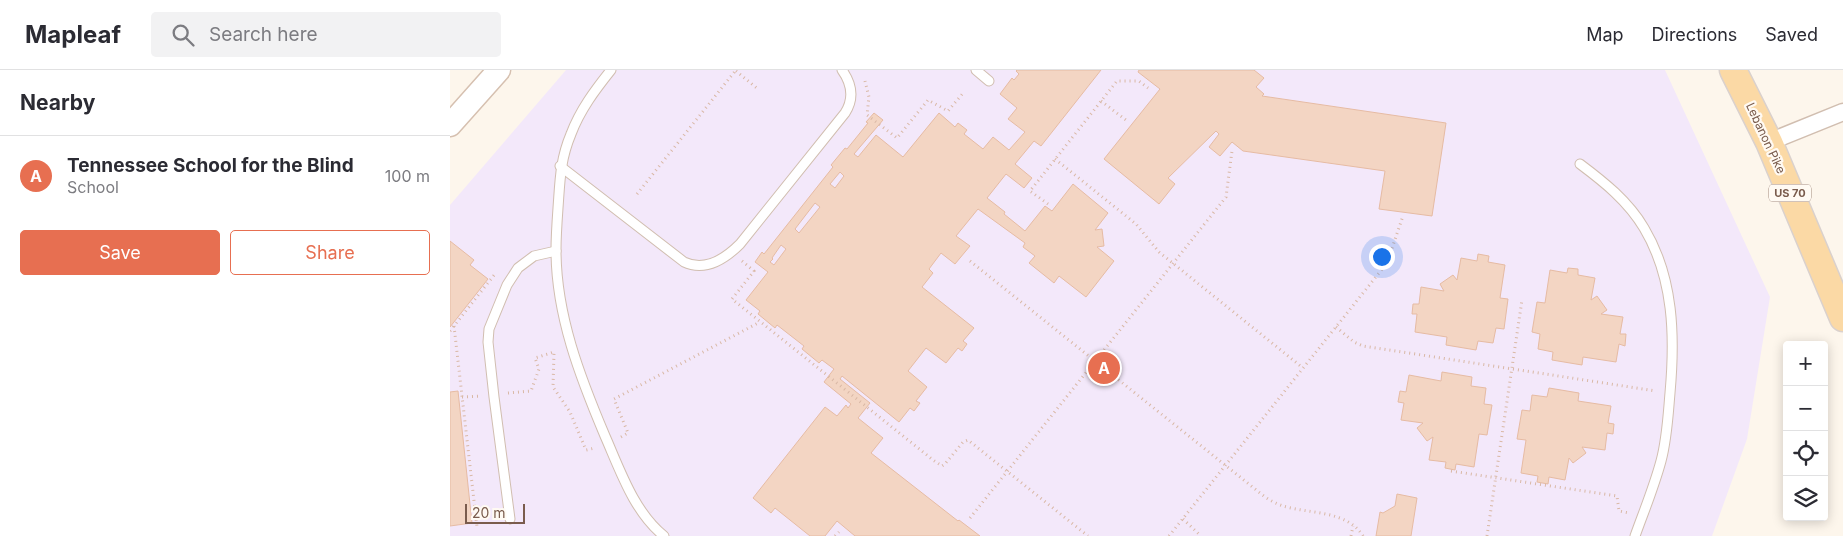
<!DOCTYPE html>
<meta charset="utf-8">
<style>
body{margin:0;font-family:Inter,sans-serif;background:#f2f2f3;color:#2b2b33}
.controls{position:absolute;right:15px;bottom:15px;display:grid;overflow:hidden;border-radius:5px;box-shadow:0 2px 12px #0003}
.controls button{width:45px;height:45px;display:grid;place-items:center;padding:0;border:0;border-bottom:1px solid #e1e1e2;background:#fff;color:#2b2b33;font:25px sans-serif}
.scale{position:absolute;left:15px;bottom:12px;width:60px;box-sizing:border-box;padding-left:5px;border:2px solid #7a5c4d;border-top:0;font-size:14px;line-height:18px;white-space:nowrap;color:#7a5c4d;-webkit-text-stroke:4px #fffaf3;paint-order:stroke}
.you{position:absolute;left:931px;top:186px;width:18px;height:18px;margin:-12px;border:4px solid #fff;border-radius:50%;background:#1a73e8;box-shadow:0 0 0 8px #1a73e833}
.badge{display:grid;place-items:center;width:32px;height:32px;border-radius:50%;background:#e76f51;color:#fff;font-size:16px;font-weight:700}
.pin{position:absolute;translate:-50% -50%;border:2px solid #fff;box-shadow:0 1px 5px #0006}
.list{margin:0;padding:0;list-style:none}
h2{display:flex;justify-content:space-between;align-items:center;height:65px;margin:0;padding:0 20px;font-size:21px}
h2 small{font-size:16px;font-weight:400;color:#7c7c81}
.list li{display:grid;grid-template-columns:32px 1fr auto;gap:15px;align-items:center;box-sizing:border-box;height:80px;padding:0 20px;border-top:1px solid #e1e1e2}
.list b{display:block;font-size:19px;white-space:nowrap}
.list p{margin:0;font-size:16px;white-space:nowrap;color:#7c7c81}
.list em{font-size:16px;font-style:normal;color:#7c7c81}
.actions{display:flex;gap:10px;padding:15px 20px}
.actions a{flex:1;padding:11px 0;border:1px solid #e76f51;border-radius:5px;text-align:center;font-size:18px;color:#e76f51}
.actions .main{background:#e76f51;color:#fff}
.icon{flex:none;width:28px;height:28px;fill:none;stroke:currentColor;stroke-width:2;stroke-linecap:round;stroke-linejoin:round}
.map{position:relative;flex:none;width:1393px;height:466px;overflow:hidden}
header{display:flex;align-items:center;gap:30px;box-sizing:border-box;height:70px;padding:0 25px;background:#fff;border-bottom:1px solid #e1e1e2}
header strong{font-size:24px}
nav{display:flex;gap:28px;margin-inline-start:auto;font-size:18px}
.search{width:350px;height:45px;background:#f2f2f3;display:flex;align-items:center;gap:12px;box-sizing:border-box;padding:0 18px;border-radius:5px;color:#7c7c81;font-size:19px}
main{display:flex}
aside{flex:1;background:#fff}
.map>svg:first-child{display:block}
</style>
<header>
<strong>Mapleaf</strong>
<div class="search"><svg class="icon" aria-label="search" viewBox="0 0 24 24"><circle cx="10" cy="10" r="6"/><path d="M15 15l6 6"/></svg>Search here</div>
<nav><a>Map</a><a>Directions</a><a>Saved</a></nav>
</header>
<main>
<aside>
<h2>Nearby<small></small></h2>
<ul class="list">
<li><span class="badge">A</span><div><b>Tennessee School for the Blind</b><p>School</p></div><em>100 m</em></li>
</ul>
<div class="actions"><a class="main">Save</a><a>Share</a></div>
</aside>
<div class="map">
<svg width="1393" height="466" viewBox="0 0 1393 466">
<rect width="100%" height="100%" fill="#fdf6ec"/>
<polygon fill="#f3e8fa" points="116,0 1215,0 1320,227 1297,369 1262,466 0,466 0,135"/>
<g fill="#f3d5c3" stroke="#e6bba3" fill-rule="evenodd">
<path d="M567,0H651L591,76L584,71L565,94L582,108L574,118L556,104L537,128L555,142L554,144L575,161L595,136L602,141L623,114L658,143L645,160L652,159L654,176L647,177L664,191L636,227L609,206L604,213L579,193L585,186L573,177L575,173L528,139L506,166L520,176L505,194L491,183L479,199L483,203L472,217L524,258L513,271L517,274L512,281L508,278L496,293L476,278L458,301L477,317L466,331L470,333L464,341L460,338L449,352L392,306L390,309L420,333L408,348L433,368L421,383L508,451L509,450L530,466H405L387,451L375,466H360L325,438L321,443L303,428L375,337L387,346L396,335L398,338L401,334L374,312L384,299L372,290L369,293L352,279L354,276L327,255L325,258L308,244L310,241L296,230L318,202L305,192L312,182L314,184L383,97L381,95L395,78L397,79L418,53L416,52L424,43L433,50L404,84L408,87L426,65L453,87L489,43L505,57L508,53L517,60L514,64L533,79L543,67L559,80L575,62L558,49L567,38L550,24L562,8L564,10L569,4L566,1ZM390,102L394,106L385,118L380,114ZM365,133L370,137L349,163L345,159ZM331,175L336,179L324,195L320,192L323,189L322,188Z"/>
<polygon points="689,0 804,0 814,8 806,17 814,24 812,26 996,53 982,146 929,139 935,101 793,81 782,72 770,86 759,77 769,64 766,61 718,108 725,114 709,134 654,89 710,19 688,2"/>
<polygon points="0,171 24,190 20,195 38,209 0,257"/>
<polygon points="1028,184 1039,186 1038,192 1055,195 1050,228 1058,229 1054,259 1046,258 1043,273 1028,271 1026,280 996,275 997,267 965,262 967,244 962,244 963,234 969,234 971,217 994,221 990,214 1003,205 1007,210 1011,188 1027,191"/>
<polygon points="1118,198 1128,199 1128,205 1145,208 1141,230 1147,226 1157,240 1151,244 1173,247 1170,264 1176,264 1175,276 1169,274 1166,292 1133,287 1132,295 1102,290 1103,282 1088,279 1090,264 1082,262 1087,232 1095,233 1100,200 1117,203"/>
<polygon points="992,302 1022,307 1021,316 1036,318 1034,334 1042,335 1037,365 1029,364 1024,397 1006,394 1005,400 995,398 996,392 979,390 983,367 977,371 967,358 973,353 951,350 954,333 948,332 950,321 956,322 959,305 991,311"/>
<polygon points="1099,318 1129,323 1128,331 1161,336 1158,353 1164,354 1163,364 1157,363 1155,380 1132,377 1136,383 1123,393 1119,388 1115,410 1099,407 1098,414 1087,412 1088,406 1071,403 1076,370 1067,369 1072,340 1080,341 1082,325 1097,327"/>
<polygon points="8,321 22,453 0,456 0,322"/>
<polygon points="947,424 967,428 961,466 926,466 930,442 933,443 945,436"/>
</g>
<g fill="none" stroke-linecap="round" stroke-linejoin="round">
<g stroke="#d1beb0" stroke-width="11">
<g id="service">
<path d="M161,0C145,20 130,40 121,64C110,90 110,111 108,138C107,152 106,166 106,180C106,245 130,307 155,366C170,400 184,442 214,466"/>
<polyline points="526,0 539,11"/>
<path d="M1130,94C1154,112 1178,131 1194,158C1224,208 1225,267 1220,323C1218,346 1217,369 1211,391C1204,417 1194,441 1185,466"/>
<path d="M110,96L234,192C255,202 275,189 290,174L395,43C404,29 402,14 392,0"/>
<polyline points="60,449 44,327 38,272 39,259 57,215 68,198 84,186 106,181"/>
</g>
</g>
<g stroke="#d1beb0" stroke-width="19">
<polyline id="minor" points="1319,72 1393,42"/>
</g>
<g stroke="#d6c0b0" stroke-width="25">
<polyline id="secondary" points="0,55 49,0"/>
</g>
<g stroke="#dad1cd" stroke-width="29">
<polyline id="primary" points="1283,0 1319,72 1393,248"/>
</g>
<g stroke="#d9b8a5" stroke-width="3" stroke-dasharray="1 4" stroke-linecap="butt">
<polyline points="286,1 308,19"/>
<polyline points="415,11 419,27 417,45 447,68 478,30 498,41 514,22"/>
<polyline points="651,31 676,50"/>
<polyline points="605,89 686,154 709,182 853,298"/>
<polyline points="187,124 286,0"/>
<polyline points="598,134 580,121 667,11 689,11 698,18"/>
<polyline points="292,191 304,201 282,229 483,390 492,396 495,394 513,372 518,370 638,466"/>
<path d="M520,191L815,427C821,431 827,434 833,436C859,444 897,440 913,466"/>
<polyline points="4,256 27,457"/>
<polyline points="886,257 904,272 913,276 1206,321"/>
<polyline points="0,261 45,204"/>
<polyline points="58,323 81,321 89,299 85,288 104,282 103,317 120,342 136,380 145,378"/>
<polyline points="12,327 32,326"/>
<polyline points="171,367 178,363 164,329 310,252"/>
<polyline points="1001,401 1167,426 1169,441 1179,443"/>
<polyline points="520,448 776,127 782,81"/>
<polyline points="733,449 751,466"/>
<polyline points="385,466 389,462"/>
<polyline points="719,466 937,193 953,146"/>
<polyline points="901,466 903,456"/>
<polyline points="1037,466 1072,230"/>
</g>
<use href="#service" stroke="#fff" stroke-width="9"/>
<use href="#minor" stroke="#fff" stroke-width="16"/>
<use href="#secondary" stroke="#fff" stroke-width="22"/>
<use href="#primary" stroke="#fbd9a5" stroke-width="26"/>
</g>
<g text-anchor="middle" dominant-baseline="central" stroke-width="4.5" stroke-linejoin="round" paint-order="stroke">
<rect fill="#fffaf3" stroke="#a28b7f" stroke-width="1" x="1319" y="114.5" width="42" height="17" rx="4"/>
<g font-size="11" font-weight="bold" fill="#7a5c4d">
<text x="1340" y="123">US 70</text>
</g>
<g font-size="12" fill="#7a5c4d" stroke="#fffaf3">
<text transform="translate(1316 68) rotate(65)">Lebanon Pike</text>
</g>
</g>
</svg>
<div class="controls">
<button>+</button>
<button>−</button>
<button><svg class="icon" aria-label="locate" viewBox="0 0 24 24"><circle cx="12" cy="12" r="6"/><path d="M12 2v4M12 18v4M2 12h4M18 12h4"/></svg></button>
<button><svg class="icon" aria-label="layers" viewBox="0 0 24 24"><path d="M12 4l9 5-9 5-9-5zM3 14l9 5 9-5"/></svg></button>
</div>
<div class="scale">20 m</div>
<div class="you"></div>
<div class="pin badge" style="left:654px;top:298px">A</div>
</div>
</main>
